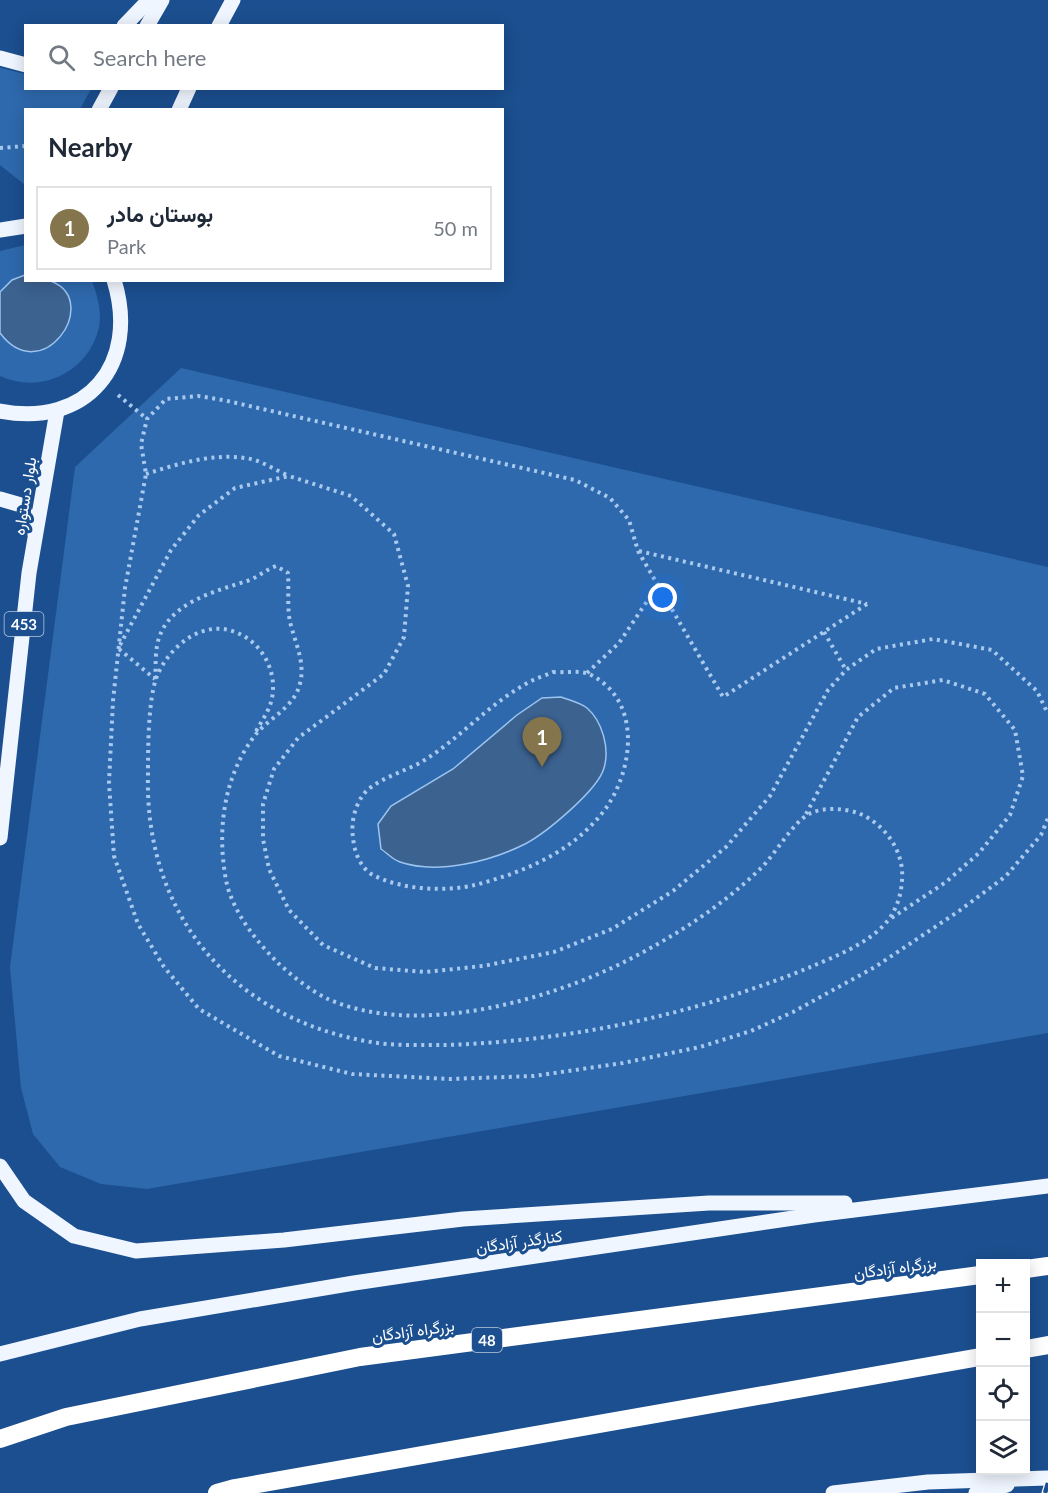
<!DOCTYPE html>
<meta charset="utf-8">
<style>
body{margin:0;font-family:Lato,Vazirmatn,sans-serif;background:#f2f2f3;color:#1f2937}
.controls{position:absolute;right:18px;bottom:18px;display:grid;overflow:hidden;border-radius:0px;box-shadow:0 3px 15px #0003}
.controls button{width:54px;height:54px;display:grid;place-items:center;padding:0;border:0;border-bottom:2px solid #e0e1e3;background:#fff;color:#1f2937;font:30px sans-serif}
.you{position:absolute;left:663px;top:598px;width:21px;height:21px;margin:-15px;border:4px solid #fff;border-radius:50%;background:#1a73e8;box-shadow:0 0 0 9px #1a73e833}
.badge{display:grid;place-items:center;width:39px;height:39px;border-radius:50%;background:#84754c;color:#fff;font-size:20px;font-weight:700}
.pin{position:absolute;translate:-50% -50px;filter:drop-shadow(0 2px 3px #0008)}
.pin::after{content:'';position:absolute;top:32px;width:21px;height:18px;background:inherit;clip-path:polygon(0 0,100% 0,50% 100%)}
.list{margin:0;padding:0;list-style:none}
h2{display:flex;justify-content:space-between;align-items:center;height:78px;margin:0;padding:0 24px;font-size:26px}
h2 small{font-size:20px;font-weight:400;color:#747a83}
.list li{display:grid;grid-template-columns:39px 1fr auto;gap:18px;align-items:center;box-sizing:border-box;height:84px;margin:0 12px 12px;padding:0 12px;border:2px solid #e0e1e3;border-radius:0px}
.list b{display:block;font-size:22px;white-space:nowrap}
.list p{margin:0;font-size:20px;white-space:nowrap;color:#747a83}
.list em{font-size:20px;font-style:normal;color:#747a83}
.icon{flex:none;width:33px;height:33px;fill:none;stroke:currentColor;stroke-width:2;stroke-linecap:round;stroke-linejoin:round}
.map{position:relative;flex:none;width:1048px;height:1493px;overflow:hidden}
.search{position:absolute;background:#fff;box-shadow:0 3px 15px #0003;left:24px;top:24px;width:480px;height:66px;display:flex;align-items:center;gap:15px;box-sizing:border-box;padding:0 21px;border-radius:0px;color:#747a83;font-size:22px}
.panel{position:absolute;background:#fff;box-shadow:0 3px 15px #0003;left:24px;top:108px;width:480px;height:174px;border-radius:0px}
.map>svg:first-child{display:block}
</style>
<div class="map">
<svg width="1048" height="1493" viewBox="0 0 1048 1493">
<rect width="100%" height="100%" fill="#1b4f8f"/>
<g fill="#2e69ad">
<polygon points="0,68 25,74 26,88 91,89 80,109 26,110 25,185 0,165"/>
<polygon points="25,245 25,275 12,280 0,292 0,251"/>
<path d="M52,281H92C97,295 102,311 99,327C89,372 41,395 0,376V333C37,382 102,317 52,281Z"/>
<polygon points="181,368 1048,567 1048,1033 147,1189 101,1184 60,1167 33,1134 21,1088 10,967 75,467"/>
</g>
<g fill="#3c6290" stroke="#9cc4f0" stroke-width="1.5">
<path d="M25,275L26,280C33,280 46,278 53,282C101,303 42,389 0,333V292L12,280Z"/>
<path d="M561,697C569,700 581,703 587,708C602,721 610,748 604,768C598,790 546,833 525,844C491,861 438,875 400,862C393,860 387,853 381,849L378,824L391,806L453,769L517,715L542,698Z"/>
</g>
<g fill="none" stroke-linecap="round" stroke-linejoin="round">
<g stroke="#a9c9ee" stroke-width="4" stroke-dasharray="3 4.5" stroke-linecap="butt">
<polyline points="0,148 26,146"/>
<polyline points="118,395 147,419"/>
<path d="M146,474C180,463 219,451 255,460C266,464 278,471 289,476"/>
<polyline points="639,551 867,604"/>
<polyline points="867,604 723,697 638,551 629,520 610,498 575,480 223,400 198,396 166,399 147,419 141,444 146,474 125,588 113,701 109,783 114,856 138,924 164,967 199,1009 279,1056 352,1074 449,1079 534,1076 623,1063 700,1047 751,1031 793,1012 875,967 959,911 1006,876 1041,835 1048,818"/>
<polyline points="824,632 846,670"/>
<polyline points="120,645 171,550 199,515 235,488 289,476 351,496 394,534 408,586 404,637 384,674 298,738 274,769 263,804 263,839 269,869 289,910 323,945 375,968 425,972 483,966 554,952 612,929 673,891 726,847 770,796 828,690 846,670 876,649 933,639 992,650 1037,691 1048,714"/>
<polyline points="119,649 155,679"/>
<path d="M553,672C563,673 580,670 589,674C642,699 634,768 606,808C575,851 525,872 475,885C445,892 402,890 373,875C360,868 354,851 353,837C351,825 354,809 361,798C371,780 405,772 423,761C459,739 487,706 524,685C533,679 544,676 553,672Z"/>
<polyline points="587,673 619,643 658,585"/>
<path d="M155,679C156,669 155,657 157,646C164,604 213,592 247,581C257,578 265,570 276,566L288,573C289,589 287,606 290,622C296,646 309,669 296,694C286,712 264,722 253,738C223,779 217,832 226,880C232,911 256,941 278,963C292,976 311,991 328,999C415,1038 548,1001 628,960C675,936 722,906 760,869C775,855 793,822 809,814C822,807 844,808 858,813C881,822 899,844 902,869C903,885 900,902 891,916C874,942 836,956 808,968C693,1015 570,1041 446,1045C422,1045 395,1046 371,1042C233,1019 144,915 148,774C148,749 148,699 157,676C169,647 202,619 235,632C263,642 279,674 271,702C268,713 259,725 254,735"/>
<polyline points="806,814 858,717 894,688 943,680 985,694 1015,730 1023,776 1010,815 979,853 946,882 890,919"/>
</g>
<g stroke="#f0f6ff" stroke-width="15">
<polyline points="124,26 149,0"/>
<polyline points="147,26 162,0"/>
<polyline points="219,26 233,0"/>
<polyline points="0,58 26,65"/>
<polyline points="99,110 111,88"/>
<polyline points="179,110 189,88"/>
<polyline points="0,230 26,226"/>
<path d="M0,411C87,428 140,364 114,280"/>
<polyline points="0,499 21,505 30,519 35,534"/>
<polyline points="0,838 29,573 57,411"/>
<polyline points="0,1166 24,1201 74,1236 136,1251 284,1240 463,1219 709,1203 845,1203"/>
<polyline points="0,1354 140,1319 354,1283 814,1215 1048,1186"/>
<polyline points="833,1493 928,1482 1048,1478"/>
<polyline points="976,1493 1007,1485"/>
</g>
<g stroke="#fff" stroke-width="18">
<polyline points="1026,1269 1048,1266"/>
<polyline points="1026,1349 1048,1345"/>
<polyline points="0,1439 66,1417 360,1357 980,1275"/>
<polyline points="217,1493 235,1488 980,1357"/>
</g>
<g stroke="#fff" stroke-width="7">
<polyline id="rail" points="1045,1493 1048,1483"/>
</g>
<use href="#rail" stroke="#1b4f8f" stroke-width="4.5" stroke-dasharray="14" stroke-linecap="butt"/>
</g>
<g text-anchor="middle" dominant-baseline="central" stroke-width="6" stroke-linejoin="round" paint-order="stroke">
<g fill="#1b4f8f" stroke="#bbcadd" stroke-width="1.5">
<rect x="4.5" y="612" width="39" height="24" rx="4.5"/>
<rect x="472" y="1328" width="30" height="24" rx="4.5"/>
</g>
<g font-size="15" font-weight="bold" fill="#fff">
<text x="24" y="624">453</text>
<text x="487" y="1340">48</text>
</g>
<g font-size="16" fill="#fff" stroke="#1b4f8f">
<text transform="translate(24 496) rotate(-81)">بلوار دستواره</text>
<text transform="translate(519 1241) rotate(-8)">کنارگذر آزادگان</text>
<text transform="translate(895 1267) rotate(-8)">بزرگراه آزادگان</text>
<text transform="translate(413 1330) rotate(-8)">بزرگراه آزادگان</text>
</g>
</g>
</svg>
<div class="controls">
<button>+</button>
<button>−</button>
<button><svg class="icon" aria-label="locate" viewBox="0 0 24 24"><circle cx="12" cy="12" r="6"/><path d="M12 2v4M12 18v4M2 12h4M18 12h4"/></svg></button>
<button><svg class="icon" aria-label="layers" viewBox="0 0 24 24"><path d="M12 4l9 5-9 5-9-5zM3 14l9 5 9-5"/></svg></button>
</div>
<div class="you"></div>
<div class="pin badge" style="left:542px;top:767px">1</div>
<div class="search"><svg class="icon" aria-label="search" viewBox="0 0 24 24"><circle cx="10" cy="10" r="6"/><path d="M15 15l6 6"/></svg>Search here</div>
<section class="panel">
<h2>Nearby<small></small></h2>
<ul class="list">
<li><span class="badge">1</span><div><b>بوستان مادر</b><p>Park</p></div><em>50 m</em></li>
</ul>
</section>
</div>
